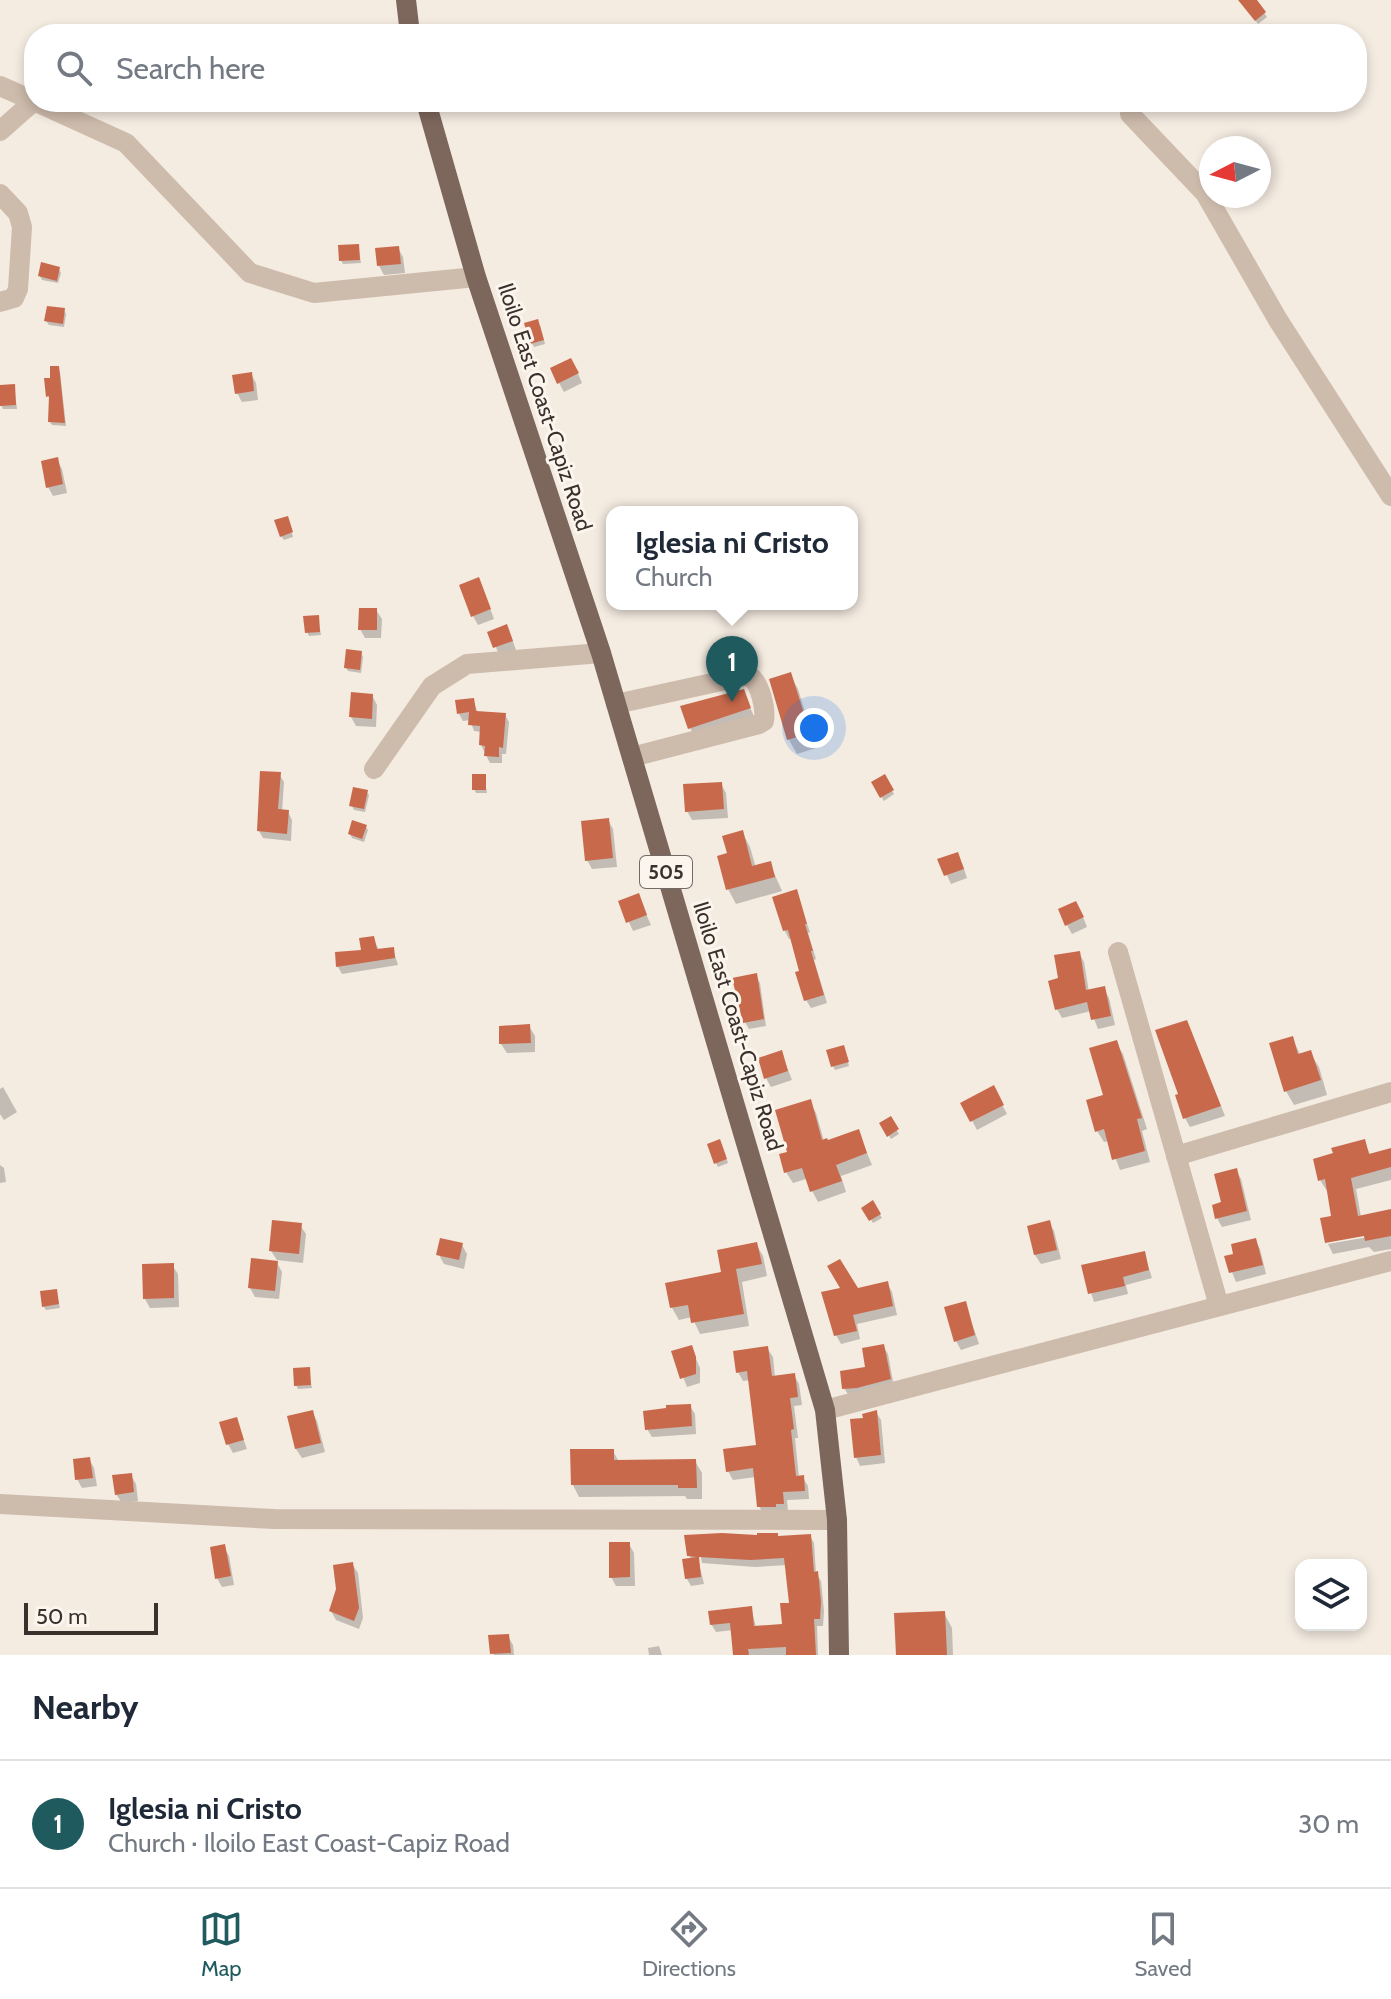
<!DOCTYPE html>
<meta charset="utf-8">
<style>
body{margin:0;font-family:Cabin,sans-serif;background:#f6f6f7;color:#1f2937}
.controls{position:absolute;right:24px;bottom:24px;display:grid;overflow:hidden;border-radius:16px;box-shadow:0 4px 12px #0003}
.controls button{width:72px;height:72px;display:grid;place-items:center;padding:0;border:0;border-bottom:2px solid #e0e1e3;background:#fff;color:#1f2937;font:40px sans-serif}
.compass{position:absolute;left:1199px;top:136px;width:72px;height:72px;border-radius:50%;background:#fff;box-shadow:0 4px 12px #0003;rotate:264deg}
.scale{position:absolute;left:24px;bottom:20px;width:134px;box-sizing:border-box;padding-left:8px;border:4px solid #3b302b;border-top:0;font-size:22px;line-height:28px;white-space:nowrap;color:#3b302b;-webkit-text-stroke:6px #fbf5ee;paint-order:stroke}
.you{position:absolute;left:814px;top:728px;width:28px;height:28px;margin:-20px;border:6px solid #fff;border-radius:50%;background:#1a73e8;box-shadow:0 0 0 12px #1a73e833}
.badge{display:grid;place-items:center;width:52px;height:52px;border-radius:50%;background:#1f5a5e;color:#fff;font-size:26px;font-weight:700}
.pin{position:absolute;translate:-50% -66px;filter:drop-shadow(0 2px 4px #0008)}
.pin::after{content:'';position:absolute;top:42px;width:28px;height:24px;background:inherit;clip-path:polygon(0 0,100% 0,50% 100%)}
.popup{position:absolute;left:606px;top:506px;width:252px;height:104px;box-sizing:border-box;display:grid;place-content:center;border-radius:16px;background:#fff;filter:drop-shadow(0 2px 6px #0005);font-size:26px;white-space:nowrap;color:#747a83}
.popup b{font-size:30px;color:#1f2937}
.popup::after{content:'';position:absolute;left:50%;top:100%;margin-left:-16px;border:16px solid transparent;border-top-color:#fff}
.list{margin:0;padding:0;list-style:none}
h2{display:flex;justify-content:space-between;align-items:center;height:104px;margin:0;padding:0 32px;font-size:34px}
h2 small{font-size:26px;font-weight:400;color:#747a83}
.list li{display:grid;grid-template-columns:52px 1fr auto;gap:24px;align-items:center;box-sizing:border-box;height:128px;padding:0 32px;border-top:2px solid #e0e1e3}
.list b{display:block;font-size:30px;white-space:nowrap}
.list p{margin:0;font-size:26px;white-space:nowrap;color:#747a83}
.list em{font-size:26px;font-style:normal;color:#747a83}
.icon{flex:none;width:44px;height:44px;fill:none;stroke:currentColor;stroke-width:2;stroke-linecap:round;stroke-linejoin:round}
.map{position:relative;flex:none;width:1391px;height:1655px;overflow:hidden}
.search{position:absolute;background:#fff;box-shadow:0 4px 12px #0003;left:24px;right:24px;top:24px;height:88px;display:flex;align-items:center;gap:20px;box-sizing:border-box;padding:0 28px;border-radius:32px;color:#747a83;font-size:30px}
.sheet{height:232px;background:#fff}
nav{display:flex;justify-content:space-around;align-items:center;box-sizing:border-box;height:112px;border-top:2px solid #e0e1e3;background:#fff;font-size:22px;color:#747a83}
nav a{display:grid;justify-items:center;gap:4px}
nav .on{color:#1f5a5e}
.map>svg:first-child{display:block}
</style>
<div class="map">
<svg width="1391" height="1655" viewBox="0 0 1391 1655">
<rect width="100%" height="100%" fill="#f4ebe1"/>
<g fill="#0003">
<polygon points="1246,0 1255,0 1267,17 1258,24 1245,6"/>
<polygon points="358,246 361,263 343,264 341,260"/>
<polygon points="398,248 403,257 405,273 384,275 379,266"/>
<polygon points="59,269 61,273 58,283 42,280 40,276"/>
<polygon points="64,310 66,314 64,327 49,325 46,321"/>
<polygon points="540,325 545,344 534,347 532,343"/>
<polygon points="58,368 60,372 66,426 52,425 50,422 51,401 48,396"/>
<polygon points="576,369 582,383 564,392 559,383"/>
<polygon points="251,374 256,383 258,400 242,402 237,393"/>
<polygon points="14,386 17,409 3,409 1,405"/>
<polygon points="57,460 62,469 67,493 53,496 48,487"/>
<polygon points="289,522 293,537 284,540 281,536"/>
<polygon points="483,589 494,619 478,625 473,616"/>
<polygon points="376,610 382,619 381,638 365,638 360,629"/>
<polygon points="318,617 321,635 309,636 307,632"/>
<polygon points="490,633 511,636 516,650 500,657"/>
<polygon points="361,653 363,657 361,673 348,671 346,668"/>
<polygon points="790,675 798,689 816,748 797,754 789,740 771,681"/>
<polygon points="743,692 757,723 698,742 690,728"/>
<polygon points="372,695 377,705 376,727 356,726 351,717"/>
<polygon points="473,700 478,713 505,715 509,722 506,754 502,754 502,763 490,763 481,745 482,732 474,731 470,720 463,721 459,714"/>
<polygon points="279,774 284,782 282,812 288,812 292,820 291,841 263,838 259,831"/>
<polygon points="484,776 487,793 476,793 474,789"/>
<polygon points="884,777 894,794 884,801 873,783"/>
<polygon points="721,784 726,793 728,818 692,820 687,811"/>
<polygon points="366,791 369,795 365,812 354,810 352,806"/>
<polygon points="608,820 613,829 617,867 592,869 587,860"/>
<polygon points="365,826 368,830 364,842 352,838 350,834"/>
<polygon points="742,832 750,847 756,868 770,864 782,891 736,904 728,889 729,854"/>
<polygon points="940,860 962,863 967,878 951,884"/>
<polygon points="796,892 810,932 808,933 816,959 814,960 827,1003 811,1008 806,1000 792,938 789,939 785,931"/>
<polygon points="638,896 651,925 633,931 620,902"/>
<polygon points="1081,912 1087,927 1072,934 1067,925"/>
<polygon points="373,938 379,950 393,949 398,965 342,974 338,967 337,954 363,952"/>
<polygon points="1079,953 1084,962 1089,992 1104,989 1109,998 1115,1025 1098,1029 1091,1011 1062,1018 1057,1009 1061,980"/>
<polygon points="756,976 760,983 766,1026 749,1029 745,1022"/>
<polygon points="529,1026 535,1036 535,1052 507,1053 501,1044"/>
<polygon points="1292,1038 1301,1056 1310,1053 1319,1067 1327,1095 1294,1105 1286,1091"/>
<polygon points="1116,1043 1123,1054 1147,1129 1142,1131 1150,1162 1120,1170 1109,1141 1104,1142 1097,1131"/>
<polygon points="845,1051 849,1066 835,1070 833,1066"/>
<polygon points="781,1052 792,1080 771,1087 766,1078"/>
<polygon points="1212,1084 1225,1116 1190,1127 1185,1118"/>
<polygon points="3,1087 17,1112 4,1120 0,1114 0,1089"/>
<polygon points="993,1088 1007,1114 977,1130 963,1103"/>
<polygon points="810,1102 816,1113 824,1141 828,1142 858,1131 872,1165 841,1176 846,1192 818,1202 806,1179 793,1183 786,1172 789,1153"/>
<polygon points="890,1119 899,1134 891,1139 882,1124"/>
<polygon points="1364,1142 1371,1156 1391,1151 1391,1180 1356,1189 1361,1217 1391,1215 1391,1249 1374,1252 1369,1247 1333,1254 1328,1244 1374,1236 1374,1232 1327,1242 1334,1217 1329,1191 1327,1191 1320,1180"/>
<polygon points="722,1146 728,1163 718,1167 716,1163"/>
<polygon points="0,1165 4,1168 6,1182 0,1183"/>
<polygon points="1236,1170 1241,1179 1251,1220 1222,1227 1217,1218"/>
<polygon points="873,1203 882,1218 873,1223 864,1208"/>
<polygon points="1049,1222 1054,1231 1061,1259 1041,1264 1035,1255"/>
<polygon points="300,1225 306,1234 303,1263 277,1260 271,1251"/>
<polygon points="1255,1240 1260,1249 1266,1274 1236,1282 1226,1257 1235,1255"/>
<polygon points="756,1244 763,1256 767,1276 742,1282 749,1326 700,1334 692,1317 679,1320 672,1308 723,1274"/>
<polygon points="462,1245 467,1254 464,1269 444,1264 439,1255"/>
<polygon points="1144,1253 1152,1278 1126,1285 1128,1294 1094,1302 1083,1267"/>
<polygon points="277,1263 282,1272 279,1299 255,1297 250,1288"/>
<polygon points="172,1265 178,1274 179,1307 150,1308 145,1299"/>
<polygon points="887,1283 892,1292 897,1315 857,1324 860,1339 841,1344 836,1335 857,1290"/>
<polygon points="56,1291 60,1308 46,1310 44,1307"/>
<polygon points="965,1303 979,1344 961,1350 956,1341"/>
<polygon points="883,1346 888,1354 894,1387 849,1396 844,1388 868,1368"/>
<polygon points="691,1347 700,1368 700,1383 687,1387 674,1353"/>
<polygon points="767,1348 773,1357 775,1378 794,1375 799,1384 802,1405 794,1406 798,1438 795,1438 799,1478 803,1478 808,1486 809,1499 787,1500 788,1512 764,1515 759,1506 756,1477 733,1480 728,1471 758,1447 750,1380 743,1381 738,1372"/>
<polygon points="308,1369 312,1388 298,1389 296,1385"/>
<polygon points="690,1406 695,1414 696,1434 652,1437 647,1429"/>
<polygon points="312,1412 317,1421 325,1452 302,1458 296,1449"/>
<polygon points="876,1412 881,1420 885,1463 860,1466 856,1457 865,1420"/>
<polygon points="236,1419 247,1449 233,1453 228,1444"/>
<polygon points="613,1451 619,1462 695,1461 702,1473 702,1499 687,1499 685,1496 579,1497 573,1485"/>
<polygon points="89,1459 94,1468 97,1486 82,1488 77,1479"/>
<polygon points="131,1475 136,1484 138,1501 122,1503 116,1494"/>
<polygon points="721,1535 759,1538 759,1535 777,1535 779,1538 810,1536 814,1543 816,1573 821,1581 824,1611 823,1626 817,1626 818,1655 735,1655 733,1630 716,1632 711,1624 710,1613 751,1608 756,1627 784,1626 782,1605 792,1604 787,1565 755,1567 702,1563 699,1547 695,1547 704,1584 691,1586 687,1579 684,1561 691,1560 687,1537"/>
<polygon points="629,1544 634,1553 635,1586 616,1586 611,1577"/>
<polygon points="224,1547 229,1556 234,1585 222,1587 217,1578"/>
<polygon points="352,1564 358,1573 363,1618 359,1629 336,1620 331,1611 338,1589"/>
<polygon points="944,1613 952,1628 953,1655 898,1655"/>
<polygon points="508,1636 513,1645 514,1655 493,1655"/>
<polygon points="659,1646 662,1655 649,1655 648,1648"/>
</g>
<g fill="#c8694b">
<polygon points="1238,0 1257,0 1266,12 1255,21"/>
<polygon points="359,244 360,260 339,261 338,245"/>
<polygon points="399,246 401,264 377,266 375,248"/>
<polygon points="41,262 60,267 57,281 38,276"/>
<polygon points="47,306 65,308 63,324 44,321"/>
<polygon points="538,319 544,340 530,344 524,323"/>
<polygon points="571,358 579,373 557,384 550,368"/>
<polygon points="50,366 59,366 65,423 48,422 49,396 46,397 44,378 50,378"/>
<polygon points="252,372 254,391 235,394 232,375"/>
<polygon points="15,384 16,405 0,406 0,385"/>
<polygon points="58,457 63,484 46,488 41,461"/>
<polygon points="288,516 293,532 280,537 274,520"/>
<polygon points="479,577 491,609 471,617 459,585"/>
<polygon points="359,608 377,608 377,630 358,630"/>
<polygon points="319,615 320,632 305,633 303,616"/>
<polygon points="507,624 513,641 493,648 487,632"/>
<polygon points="346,649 362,651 360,670 344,668"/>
<polygon points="791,672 810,733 787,740 769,679"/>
<polygon points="744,689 751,708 688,729 680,706"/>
<polygon points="351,692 373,694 372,719 349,717"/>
<polygon points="474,698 476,711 506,713 503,748 499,747 499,757 484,756 485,746 479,745 480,726 468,725 469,712 457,714 455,700"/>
<polygon points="260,771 281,772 278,809 289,810 287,834 257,831"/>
<rect x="472" y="774" width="14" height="16"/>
<polygon points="885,774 894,790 880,798 871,782"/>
<polygon points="722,782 724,809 685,812 683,784"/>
<polygon points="353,787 368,790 364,809 349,806"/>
<polygon points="609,818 613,858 585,861 581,821"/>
<polygon points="352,820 367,825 362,839 348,834"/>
<polygon points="743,830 752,866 771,861 775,877 726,890 717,856 727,853 722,836"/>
<polygon points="958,852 964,869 944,876 937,859"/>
<polygon points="797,889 807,924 805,924 813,951 811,951 824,995 804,1001 795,972 799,971 788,930 783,931 772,897"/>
<polygon points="639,893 647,915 626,923 618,901"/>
<polygon points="1076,901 1084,917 1065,926 1058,909"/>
<polygon points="374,936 377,949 394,947 395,958 336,967 335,952 361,950 359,938"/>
<polygon points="1080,951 1086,990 1105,986 1111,1016 1091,1020 1087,1002 1055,1010 1048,981 1058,978 1054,955"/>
<polygon points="757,973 764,1019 743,1023 732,978"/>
<polygon points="1187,1020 1221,1106 1183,1119 1175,1095 1178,1094 1155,1030"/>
<polygon points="530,1024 531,1043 499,1044 499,1026"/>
<polygon points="1293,1036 1298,1054 1311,1050 1321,1080 1284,1092 1269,1043"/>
<polygon points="1117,1040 1142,1118 1137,1119 1145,1151 1112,1160 1104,1129 1095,1132 1086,1100 1103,1095 1089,1048"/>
<polygon points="844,1045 849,1062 831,1067 826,1050"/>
<polygon points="782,1050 788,1071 764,1079 758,1058"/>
<polygon points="994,1085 1004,1105 970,1122 960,1103"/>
<polygon points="811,1099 822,1140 827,1138 828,1140 859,1129 867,1153 836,1165 842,1181 810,1192 802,1168 784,1173 779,1154 787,1152 775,1110"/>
<polygon points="891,1116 899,1129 887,1137 879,1123"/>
<polygon points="720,1139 727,1159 714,1164 707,1144"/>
<polygon points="1365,1139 1369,1154 1391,1148 1391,1167 1351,1178 1358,1216 1391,1209 1391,1236 1365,1241 1364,1236 1325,1243 1320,1218 1331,1216 1325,1179 1318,1181 1313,1159 1333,1153 1331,1148"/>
<polygon points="1237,1168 1247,1211 1215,1219 1212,1205 1221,1202 1214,1174"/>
<polygon points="873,1200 881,1214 869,1221 861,1208"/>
<polygon points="272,1220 302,1223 299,1254 269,1251"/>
<polygon points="1050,1220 1057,1250 1034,1255 1027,1226"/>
<polygon points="440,1238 463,1243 459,1260 436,1255"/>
<polygon points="1256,1238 1263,1265 1229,1273 1224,1256 1233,1254 1231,1244"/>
<polygon points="757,1242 762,1264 736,1269 744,1314 691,1323 688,1305 670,1308 665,1283 721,1272 717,1250"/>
<polygon points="1145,1251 1149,1270 1123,1277 1125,1286 1088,1294 1081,1265"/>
<polygon points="251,1258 278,1261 275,1291 248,1288"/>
<polygon points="840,1259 858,1288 888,1281 893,1306 853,1315 857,1331 834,1336 821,1292 840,1288 827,1266"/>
<polygon points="174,1263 174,1298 143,1299 142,1264"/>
<polygon points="57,1289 59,1304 42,1307 40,1291"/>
<polygon points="966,1301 975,1335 954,1342 944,1307"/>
<polygon points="884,1344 891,1379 857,1388 842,1389 840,1371 865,1367 862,1348"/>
<polygon points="692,1345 696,1357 696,1374 680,1379 671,1351"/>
<polygon points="768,1346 772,1376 795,1373 798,1397 790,1398 794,1429 791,1430 796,1476 804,1475 805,1491 783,1492 784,1504 776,1504 776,1507 757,1507 753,1468 726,1472 723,1449 756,1445 747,1371 736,1373 733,1351"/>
<polygon points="310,1367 311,1385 294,1386 293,1368"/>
<polygon points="691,1404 692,1426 645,1430 643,1411 666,1408 666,1405"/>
<polygon points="313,1410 321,1443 295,1449 287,1416"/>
<polygon points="877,1410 881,1455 854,1458 850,1419 863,1418 862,1414"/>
<polygon points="237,1417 244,1440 226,1445 219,1422"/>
<polygon points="570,1449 614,1449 614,1460 696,1459 697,1488 678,1488 678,1485 571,1485"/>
<polygon points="90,1457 93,1478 75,1480 73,1459"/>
<polygon points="132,1473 134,1492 115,1495 112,1475"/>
<polygon points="722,1533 757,1535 757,1533 778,1533 778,1536 811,1534 814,1572 818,1571 821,1602 820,1619 814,1619 816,1655 786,1655 786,1647 748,1649 749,1655 733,1655 730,1623 710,1625 708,1611 752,1606 754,1626 782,1624 780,1603 789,1603 784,1558 750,1560 699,1557 701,1577 685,1579 682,1559 697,1557 687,1556 684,1535"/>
<polygon points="609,1542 630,1542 630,1577 609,1578"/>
<polygon points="225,1544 231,1576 215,1579 210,1547"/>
<polygon points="353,1562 359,1608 354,1621 329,1611 336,1589 333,1565"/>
<polygon points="945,1611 947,1655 896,1655 894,1613"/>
<polygon points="509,1634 511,1653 490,1654 488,1635"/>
</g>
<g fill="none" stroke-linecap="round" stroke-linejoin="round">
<g stroke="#cdbbac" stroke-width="20">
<polyline points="0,86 34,101 0,131"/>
<polyline points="36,102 126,143 250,273 314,293 476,277"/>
<polyline points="1130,114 1205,193 1278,320 1391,496"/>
<polyline points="0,194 18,213 22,227 18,289 14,298 0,302"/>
<path d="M616,704L749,675C760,683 766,708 764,721L759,724L632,757"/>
<polyline points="374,769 432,686 467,664 601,653"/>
<polyline points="1118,952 1219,1306"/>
<polyline points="1176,1156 1391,1092"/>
<polyline points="825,1410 1391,1261"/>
<polyline points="0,1504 274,1519 837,1520"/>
</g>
<g stroke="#7d675c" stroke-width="20">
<polyline points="406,0 410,34"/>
<polyline points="426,102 476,277 601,653 825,1410 837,1520 839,1655"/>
</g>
</g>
<g text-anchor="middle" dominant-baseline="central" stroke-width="6" stroke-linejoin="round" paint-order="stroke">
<rect fill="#fbf5ee" stroke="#756b66" stroke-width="2" x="640" y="856" width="52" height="32" rx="6"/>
<g font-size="20" font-weight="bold" fill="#3b302b">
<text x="666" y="872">505</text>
</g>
<g font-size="22" fill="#3b302b" stroke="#fbf5ee">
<text transform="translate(545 407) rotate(72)">Iloilo East Coast-Capiz Road</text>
<text transform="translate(738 1026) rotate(73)">Iloilo East Coast-Capiz Road</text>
</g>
</g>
</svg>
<div class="controls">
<button><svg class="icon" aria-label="layers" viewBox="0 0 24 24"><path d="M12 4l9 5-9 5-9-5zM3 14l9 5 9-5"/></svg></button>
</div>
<svg class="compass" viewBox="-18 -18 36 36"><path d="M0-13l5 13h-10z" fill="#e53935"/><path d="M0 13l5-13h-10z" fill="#747a83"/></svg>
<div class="scale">50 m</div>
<div class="you"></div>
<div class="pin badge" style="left:732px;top:702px">1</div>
<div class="popup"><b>Iglesia ni Cristo</b>Church</div>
<div class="search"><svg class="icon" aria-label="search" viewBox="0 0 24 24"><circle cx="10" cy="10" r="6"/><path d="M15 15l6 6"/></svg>Search here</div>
</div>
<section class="sheet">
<h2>Nearby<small></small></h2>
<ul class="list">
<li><span class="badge">1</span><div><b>Iglesia ni Cristo</b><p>Church · Iloilo East Coast-Capiz Road</p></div><em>30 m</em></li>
</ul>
</section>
<nav>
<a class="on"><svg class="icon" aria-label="map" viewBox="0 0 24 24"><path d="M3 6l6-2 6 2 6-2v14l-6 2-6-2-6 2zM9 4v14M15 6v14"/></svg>Map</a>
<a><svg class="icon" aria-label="directions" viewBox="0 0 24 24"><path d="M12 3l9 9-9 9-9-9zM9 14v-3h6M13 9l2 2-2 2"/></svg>Directions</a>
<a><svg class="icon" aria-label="saved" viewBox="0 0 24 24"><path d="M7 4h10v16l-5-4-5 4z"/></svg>Saved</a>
</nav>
